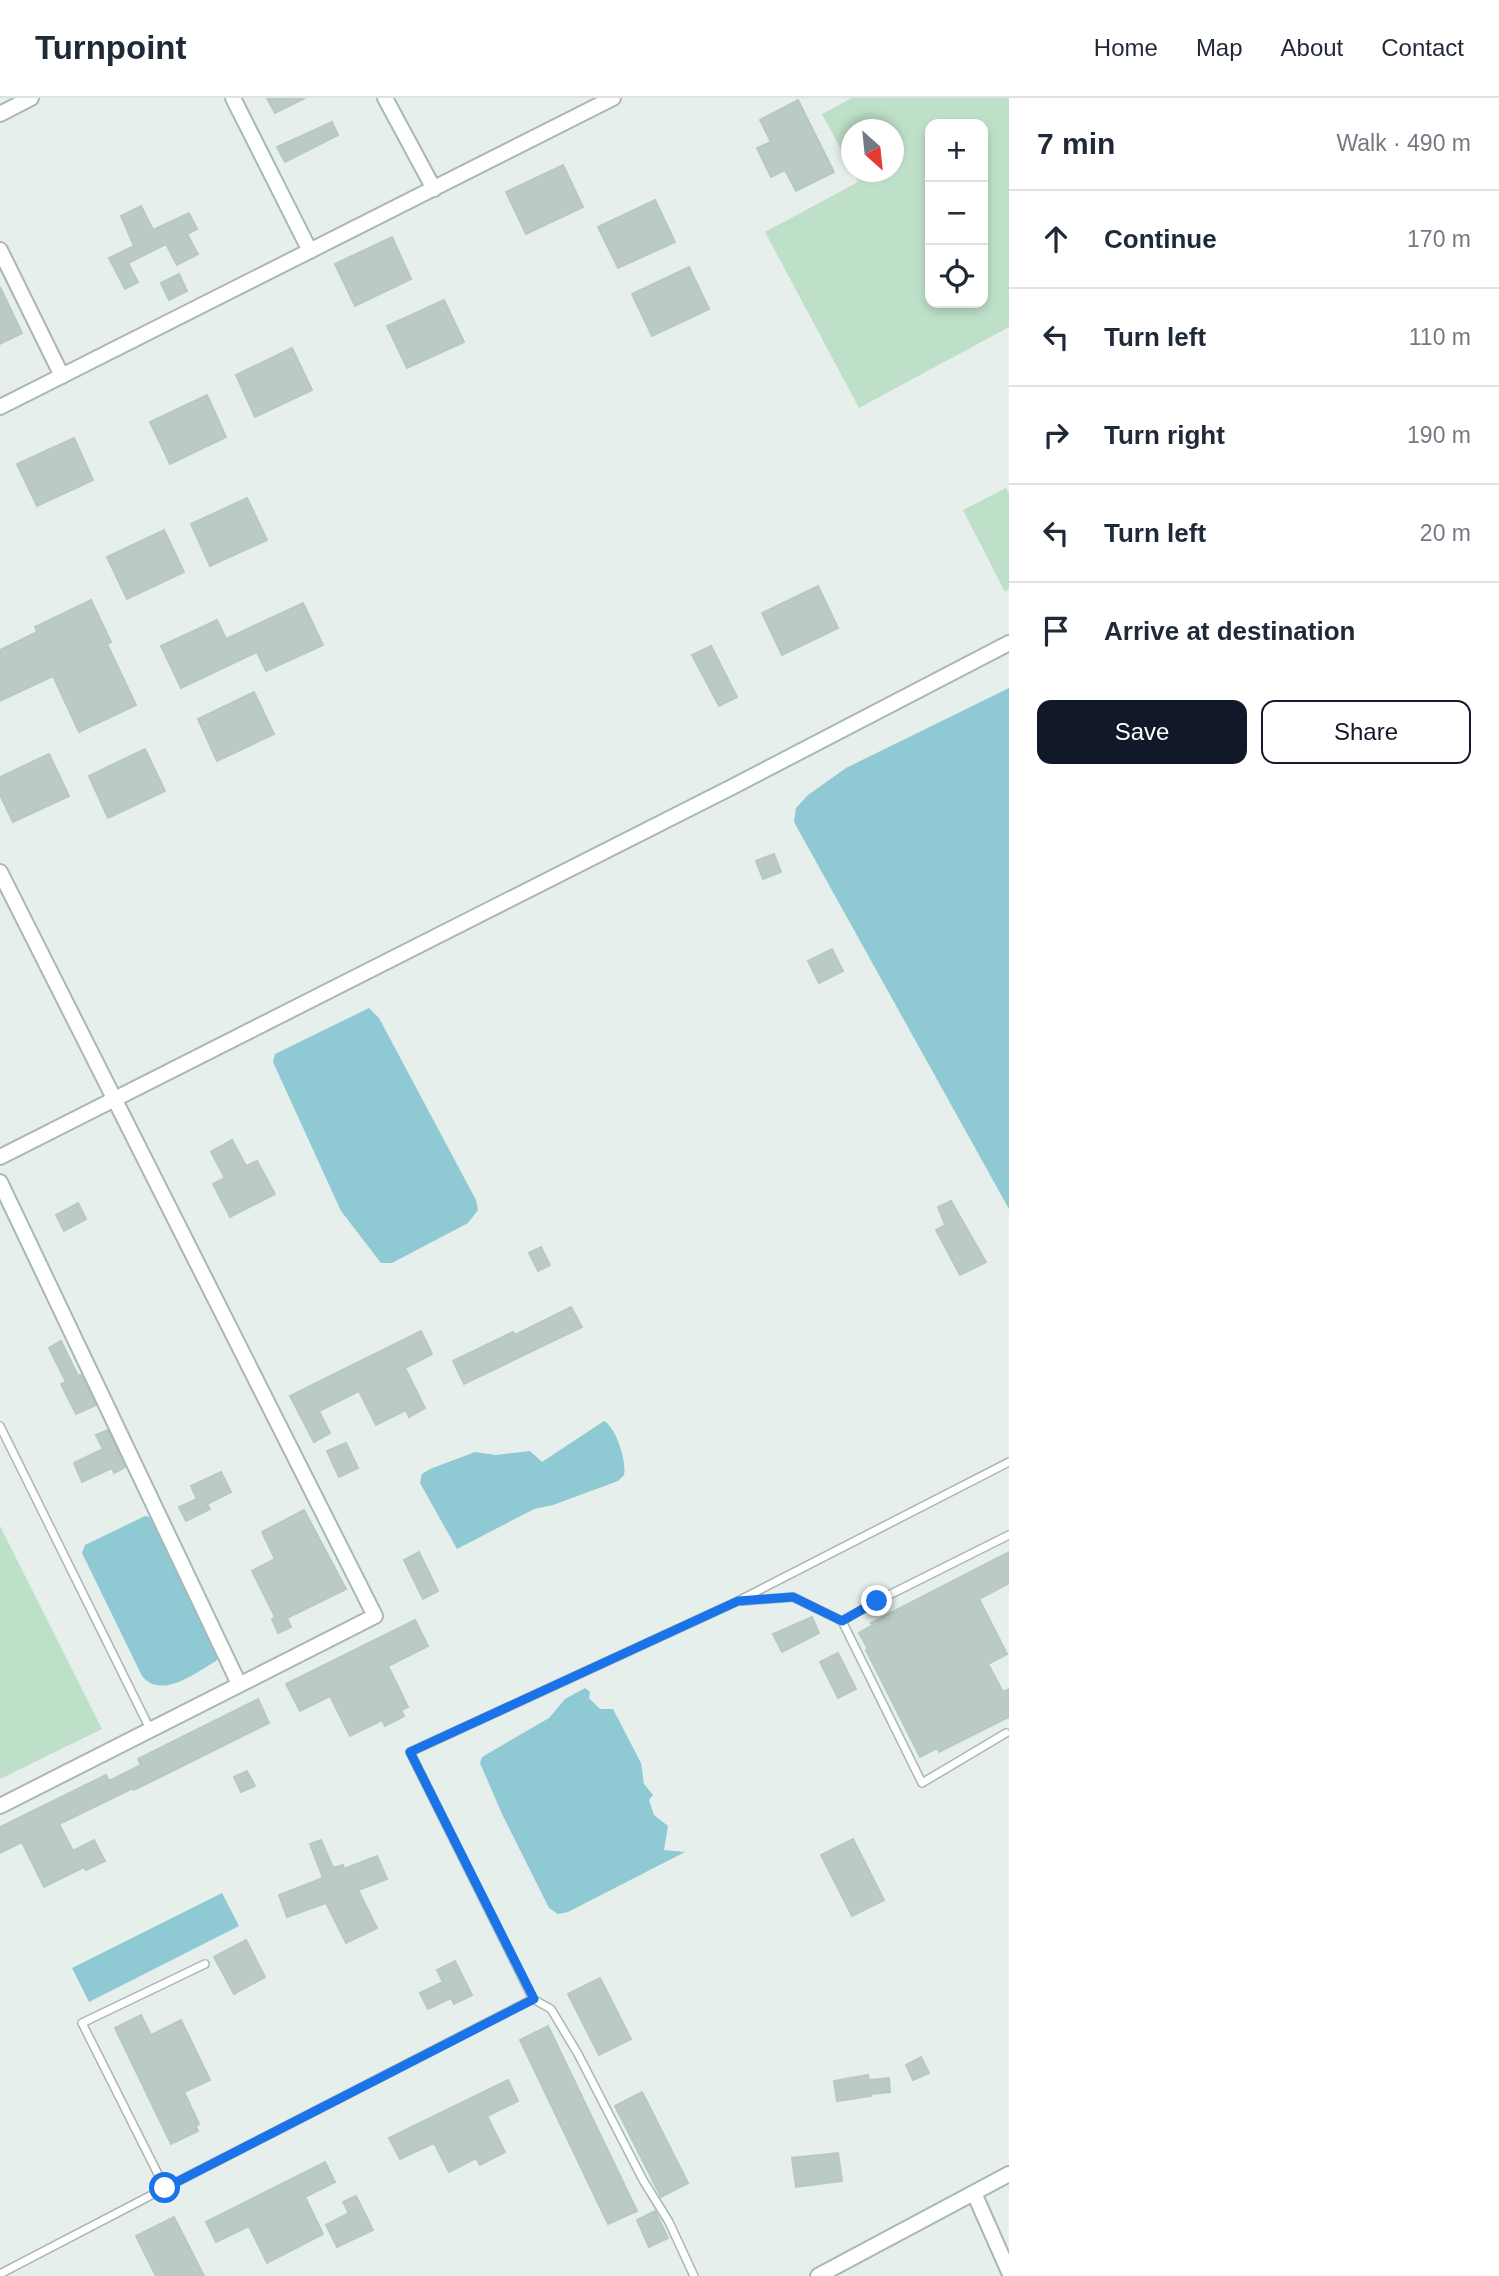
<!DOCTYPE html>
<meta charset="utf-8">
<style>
body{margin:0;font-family:Arial,sans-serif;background:#f2f2f3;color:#1f2937}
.controls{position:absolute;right:21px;top:21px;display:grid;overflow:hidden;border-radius:14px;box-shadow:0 4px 10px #0003}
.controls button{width:63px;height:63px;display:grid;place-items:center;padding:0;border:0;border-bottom:2px solid #e0e1e3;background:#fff;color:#1f2937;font:35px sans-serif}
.compass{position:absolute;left:841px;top:21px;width:63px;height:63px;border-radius:50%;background:#fff;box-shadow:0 4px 10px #0003;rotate:153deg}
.stop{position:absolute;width:21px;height:21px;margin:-16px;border:5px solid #1a73e8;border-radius:50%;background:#fff}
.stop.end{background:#1a73e8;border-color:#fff;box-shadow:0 2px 7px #0008}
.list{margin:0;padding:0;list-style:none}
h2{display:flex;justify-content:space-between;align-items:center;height:91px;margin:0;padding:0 28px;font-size:30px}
h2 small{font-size:23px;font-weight:400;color:#747a83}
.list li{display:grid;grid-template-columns:46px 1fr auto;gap:21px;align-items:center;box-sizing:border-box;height:98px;padding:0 28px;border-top:2px solid #e0e1e3}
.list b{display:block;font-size:26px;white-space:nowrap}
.list em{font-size:23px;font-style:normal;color:#747a83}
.actions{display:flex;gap:14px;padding:21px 28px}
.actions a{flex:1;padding:16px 0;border:2px solid #111827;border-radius:14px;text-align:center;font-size:24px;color:#111827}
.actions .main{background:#111827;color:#fff}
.icon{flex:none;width:38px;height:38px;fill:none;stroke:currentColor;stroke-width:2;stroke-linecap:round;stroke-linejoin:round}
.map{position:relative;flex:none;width:1009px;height:2178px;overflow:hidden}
header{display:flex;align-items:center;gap:42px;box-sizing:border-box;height:98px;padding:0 35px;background:#fff;border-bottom:2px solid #e0e1e3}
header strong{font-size:33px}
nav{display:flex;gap:38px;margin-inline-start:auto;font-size:24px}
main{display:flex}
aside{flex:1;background:#fff}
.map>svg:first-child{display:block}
</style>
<header>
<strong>Turnpoint</strong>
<nav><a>Home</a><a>Map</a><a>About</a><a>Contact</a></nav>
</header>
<main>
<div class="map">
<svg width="1009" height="2178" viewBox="0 0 1009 2178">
<rect width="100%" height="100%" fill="#e6efeb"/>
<g fill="#bfe0c8" fill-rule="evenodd">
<path d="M852,0H1009V229L859,310L765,134L858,84L853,74H894V32H852L851,70L822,16ZM983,26V205H930V26Z"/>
<polygon points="1006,390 1009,396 1009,491 1005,494 963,412"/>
<polygon points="0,1428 102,1631 0,1681"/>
</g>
<g fill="#8ec9d4">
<polygon points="1009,590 1009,1111 794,724 796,710 808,697 846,670"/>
<polygon points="369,910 379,920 476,1102 478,1112 468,1125 392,1165 381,1165 341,1113 273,964 275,956"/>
<path d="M604,1323C616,1329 627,1364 624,1377L618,1383L553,1407L534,1411L457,1451L420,1385L422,1376L430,1371L475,1354L496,1357L530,1353L542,1364Z"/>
<path d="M145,1418L149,1419L152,1423L218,1558L216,1563C195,1575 162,1602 142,1578L82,1455L85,1447Z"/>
<polygon points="585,1590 590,1594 589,1600 600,1611 613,1611 641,1665 644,1686 653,1697 649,1702 654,1717 668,1728 664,1752 685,1754 568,1814 558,1816 549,1810 502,1716 480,1665 482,1659 549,1620 565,1601"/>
<polygon points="222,1795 239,1828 89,1904 72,1870"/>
</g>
<g fill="#bbcac4" stroke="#b8c9c2" stroke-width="2">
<polygon points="267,0 305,0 275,15"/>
<polygon points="798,2 834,74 796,93 785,72 771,79 757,50 771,44 760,22"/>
<polygon points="332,24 338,37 285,64 277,49"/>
<polygon points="563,67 583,109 526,136 506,94"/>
<polygon points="655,102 675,144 618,170 598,129"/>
<polygon points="141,108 153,132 189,115 197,131 187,136 198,156 177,167 166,146 128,165 138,184 125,191 109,160 134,148 121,118"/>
<polygon points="392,139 411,181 355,208 335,166"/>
<polygon points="689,169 709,211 652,238 632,196"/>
<polygon points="179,176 187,193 169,202 161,185"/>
<polygon points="0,189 22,235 0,246"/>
<polygon points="444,202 464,244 407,270 387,228"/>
<polygon points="292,250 312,292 255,319 236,277"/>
<polygon points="207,297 226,339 170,366 150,324"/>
<polygon points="74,340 93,382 37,408 17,366"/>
<polygon points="247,400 267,442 210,468 191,426"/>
<polygon points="164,432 184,474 127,501 107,459"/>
<polygon points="818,488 838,530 782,557 762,515"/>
<polygon points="91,502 111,544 107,546 136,607 79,634 53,578 0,603 0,552 37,534 35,529"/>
<polygon points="303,505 323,547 266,573 257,554 181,590 161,548 217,522 226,541"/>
<polygon points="711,548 737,599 719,608 692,557"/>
<polygon points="254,594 274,636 217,663 198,621"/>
<polygon points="145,651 165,693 108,720 89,678"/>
<polygon points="49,656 69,698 13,724 0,697 0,679"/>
<polygon points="774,756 781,774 763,781 756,763"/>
<polygon points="832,851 843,873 819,885 808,863"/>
<polygon points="232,1042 246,1068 257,1063 275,1096 230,1119 213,1086 225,1080 211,1054"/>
<polygon points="951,1103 986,1164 960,1177 936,1132 945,1127 938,1109"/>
<polygon points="78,1105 86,1121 64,1133 56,1117"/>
<polygon points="541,1149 550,1167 538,1173 529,1155"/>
<polygon points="571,1209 582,1229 464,1286 453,1263 513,1234 515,1237"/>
<polygon points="421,1233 432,1256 405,1270 425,1310 409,1319 406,1312 376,1327 359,1293 319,1313 330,1335 314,1344 290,1298"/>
<polygon points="61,1243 78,1278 81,1277 96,1307 76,1316 61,1286 66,1284 49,1250"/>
<polygon points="108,1332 125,1369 114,1375 112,1370 82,1384 74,1365 103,1351 96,1337"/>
<polygon points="346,1345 358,1370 339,1379 327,1353"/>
<polygon points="221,1374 231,1394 207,1406 210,1411 186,1423 179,1409 197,1401 191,1388"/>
<polygon points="304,1412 346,1491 287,1520 291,1529 278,1535 272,1521 275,1519 252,1473 275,1461 262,1434"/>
<polygon points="419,1454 438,1493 423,1501 404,1462"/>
<polygon points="1009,1454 1009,1485 979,1501 1007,1556 988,1566 1003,1594 1009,1591 1009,1619 939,1654 937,1650 920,1659 866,1552 868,1551 859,1535 873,1527 871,1525"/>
<polygon points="812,1519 819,1535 782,1554 773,1536"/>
<polygon points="415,1522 428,1548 388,1568 408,1609 401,1612 404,1618 385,1628 382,1622 350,1638 330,1598 300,1613 286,1586"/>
<polygon points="838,1555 856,1591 838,1600 820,1564"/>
<polygon points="258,1601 269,1625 134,1692 133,1690 59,1726 73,1753 94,1742 105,1763 86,1772 84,1769 44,1789 22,1744 0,1755 0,1729 106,1677 109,1683 141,1667 138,1661"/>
<polygon points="247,1673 255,1688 241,1694 234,1679"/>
<polygon points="853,1741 884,1802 852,1818 821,1757"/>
<polygon points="321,1742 333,1770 343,1767 344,1771 377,1758 387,1781 358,1792 377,1830 346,1845 326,1805 287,1819 279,1797 323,1780 310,1746"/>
<polygon points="246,1842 265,1879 234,1896 214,1859"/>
<polygon points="455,1863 472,1897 454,1906 451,1900 428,1911 420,1895 443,1884 437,1872"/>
<polygon points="600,1880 631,1941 599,1957 568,1896"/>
<polygon points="141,1917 151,1937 181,1922 210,1982 184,1994 199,2026 196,2028 198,2033 171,2046 115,1930"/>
<polygon points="548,1928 637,2113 608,2126 520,1942"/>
<polygon points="921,1959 929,1975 913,1982 906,1967"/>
<polygon points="868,1977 869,1982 889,1980 890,1994 871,1996 871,1998 837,2003 834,1983"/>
<polygon points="508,1982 518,2003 487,2018 505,2054 480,2067 476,2060 449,2074 434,2045 400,2061 389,2040"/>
<polygon points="642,1994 688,2085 661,2099 615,2008"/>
<polygon points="838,2055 842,2083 796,2089 792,2060"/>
<polygon points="325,2064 335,2084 305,2099 323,2136 267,2165 249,2128 216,2144 206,2124"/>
<polygon points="356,2098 373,2132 337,2149 326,2127 349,2115 343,2104"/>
<polygon points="655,2113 668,2140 649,2149 637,2122"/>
<polygon points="174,2119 204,2178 156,2178 136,2138"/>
</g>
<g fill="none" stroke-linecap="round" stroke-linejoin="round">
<g stroke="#a8b8b2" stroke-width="10">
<g id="service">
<polyline points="0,1328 150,1631"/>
<polyline points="742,1503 793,1499 842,1523 877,1503 1009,1437"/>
<polyline points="842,1523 922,1685 1006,1635"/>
<polyline points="533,1901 410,1654 738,1503 1009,1364"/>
<polyline points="165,2090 533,1901 551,1911 578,1956 643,2082 669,2124 694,2178"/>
<polyline points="0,2176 165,2090 82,1925 205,1866"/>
</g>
</g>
<g stroke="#a8b8b2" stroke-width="18">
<g id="minor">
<polyline points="233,0 310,153"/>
<polyline points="385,0 434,91"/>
<polyline points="0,16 31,0"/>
<polyline points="0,152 62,278"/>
<polyline points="0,309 613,0"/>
<polyline points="0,774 375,1518 0,1708"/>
<polyline points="0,1059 732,689 1009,545"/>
<polyline points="0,1084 239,1586"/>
<polyline points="974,2095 1009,2174"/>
<polyline points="818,2178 1009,2076"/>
</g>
</g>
<use href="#service" stroke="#fff" stroke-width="7"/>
<use href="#minor" stroke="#fff" stroke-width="14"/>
</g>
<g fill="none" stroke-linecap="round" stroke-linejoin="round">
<polyline stroke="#1a73e8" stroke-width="9" points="165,2090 534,1901 410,1654 738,1503 793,1499 842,1523 877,1503"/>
</g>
</svg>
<div class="controls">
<button>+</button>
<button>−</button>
<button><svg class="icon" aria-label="locate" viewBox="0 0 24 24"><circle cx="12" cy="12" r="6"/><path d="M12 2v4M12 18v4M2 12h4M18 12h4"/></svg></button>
</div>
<svg class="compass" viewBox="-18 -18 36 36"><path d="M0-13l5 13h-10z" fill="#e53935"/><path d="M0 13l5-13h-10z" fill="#747a83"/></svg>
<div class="stop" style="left:165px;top:2090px"></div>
<div class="stop end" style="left:877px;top:1503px"></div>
</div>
<aside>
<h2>7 min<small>Walk · 490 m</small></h2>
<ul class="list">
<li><svg class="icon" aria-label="ahead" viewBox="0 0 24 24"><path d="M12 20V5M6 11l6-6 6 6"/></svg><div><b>Continue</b></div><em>170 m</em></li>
<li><svg class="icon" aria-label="left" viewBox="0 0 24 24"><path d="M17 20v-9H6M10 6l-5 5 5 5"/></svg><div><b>Turn left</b></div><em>110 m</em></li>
<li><svg class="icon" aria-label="right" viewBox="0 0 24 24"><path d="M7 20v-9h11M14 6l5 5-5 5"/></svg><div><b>Turn right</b></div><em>190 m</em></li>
<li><svg class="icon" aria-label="left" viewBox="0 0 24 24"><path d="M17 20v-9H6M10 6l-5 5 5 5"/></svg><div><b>Turn left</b></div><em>20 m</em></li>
<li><svg class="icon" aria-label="arrive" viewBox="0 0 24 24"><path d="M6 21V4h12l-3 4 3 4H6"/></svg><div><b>Arrive at destination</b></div></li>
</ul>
<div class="actions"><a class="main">Save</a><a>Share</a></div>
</aside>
</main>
